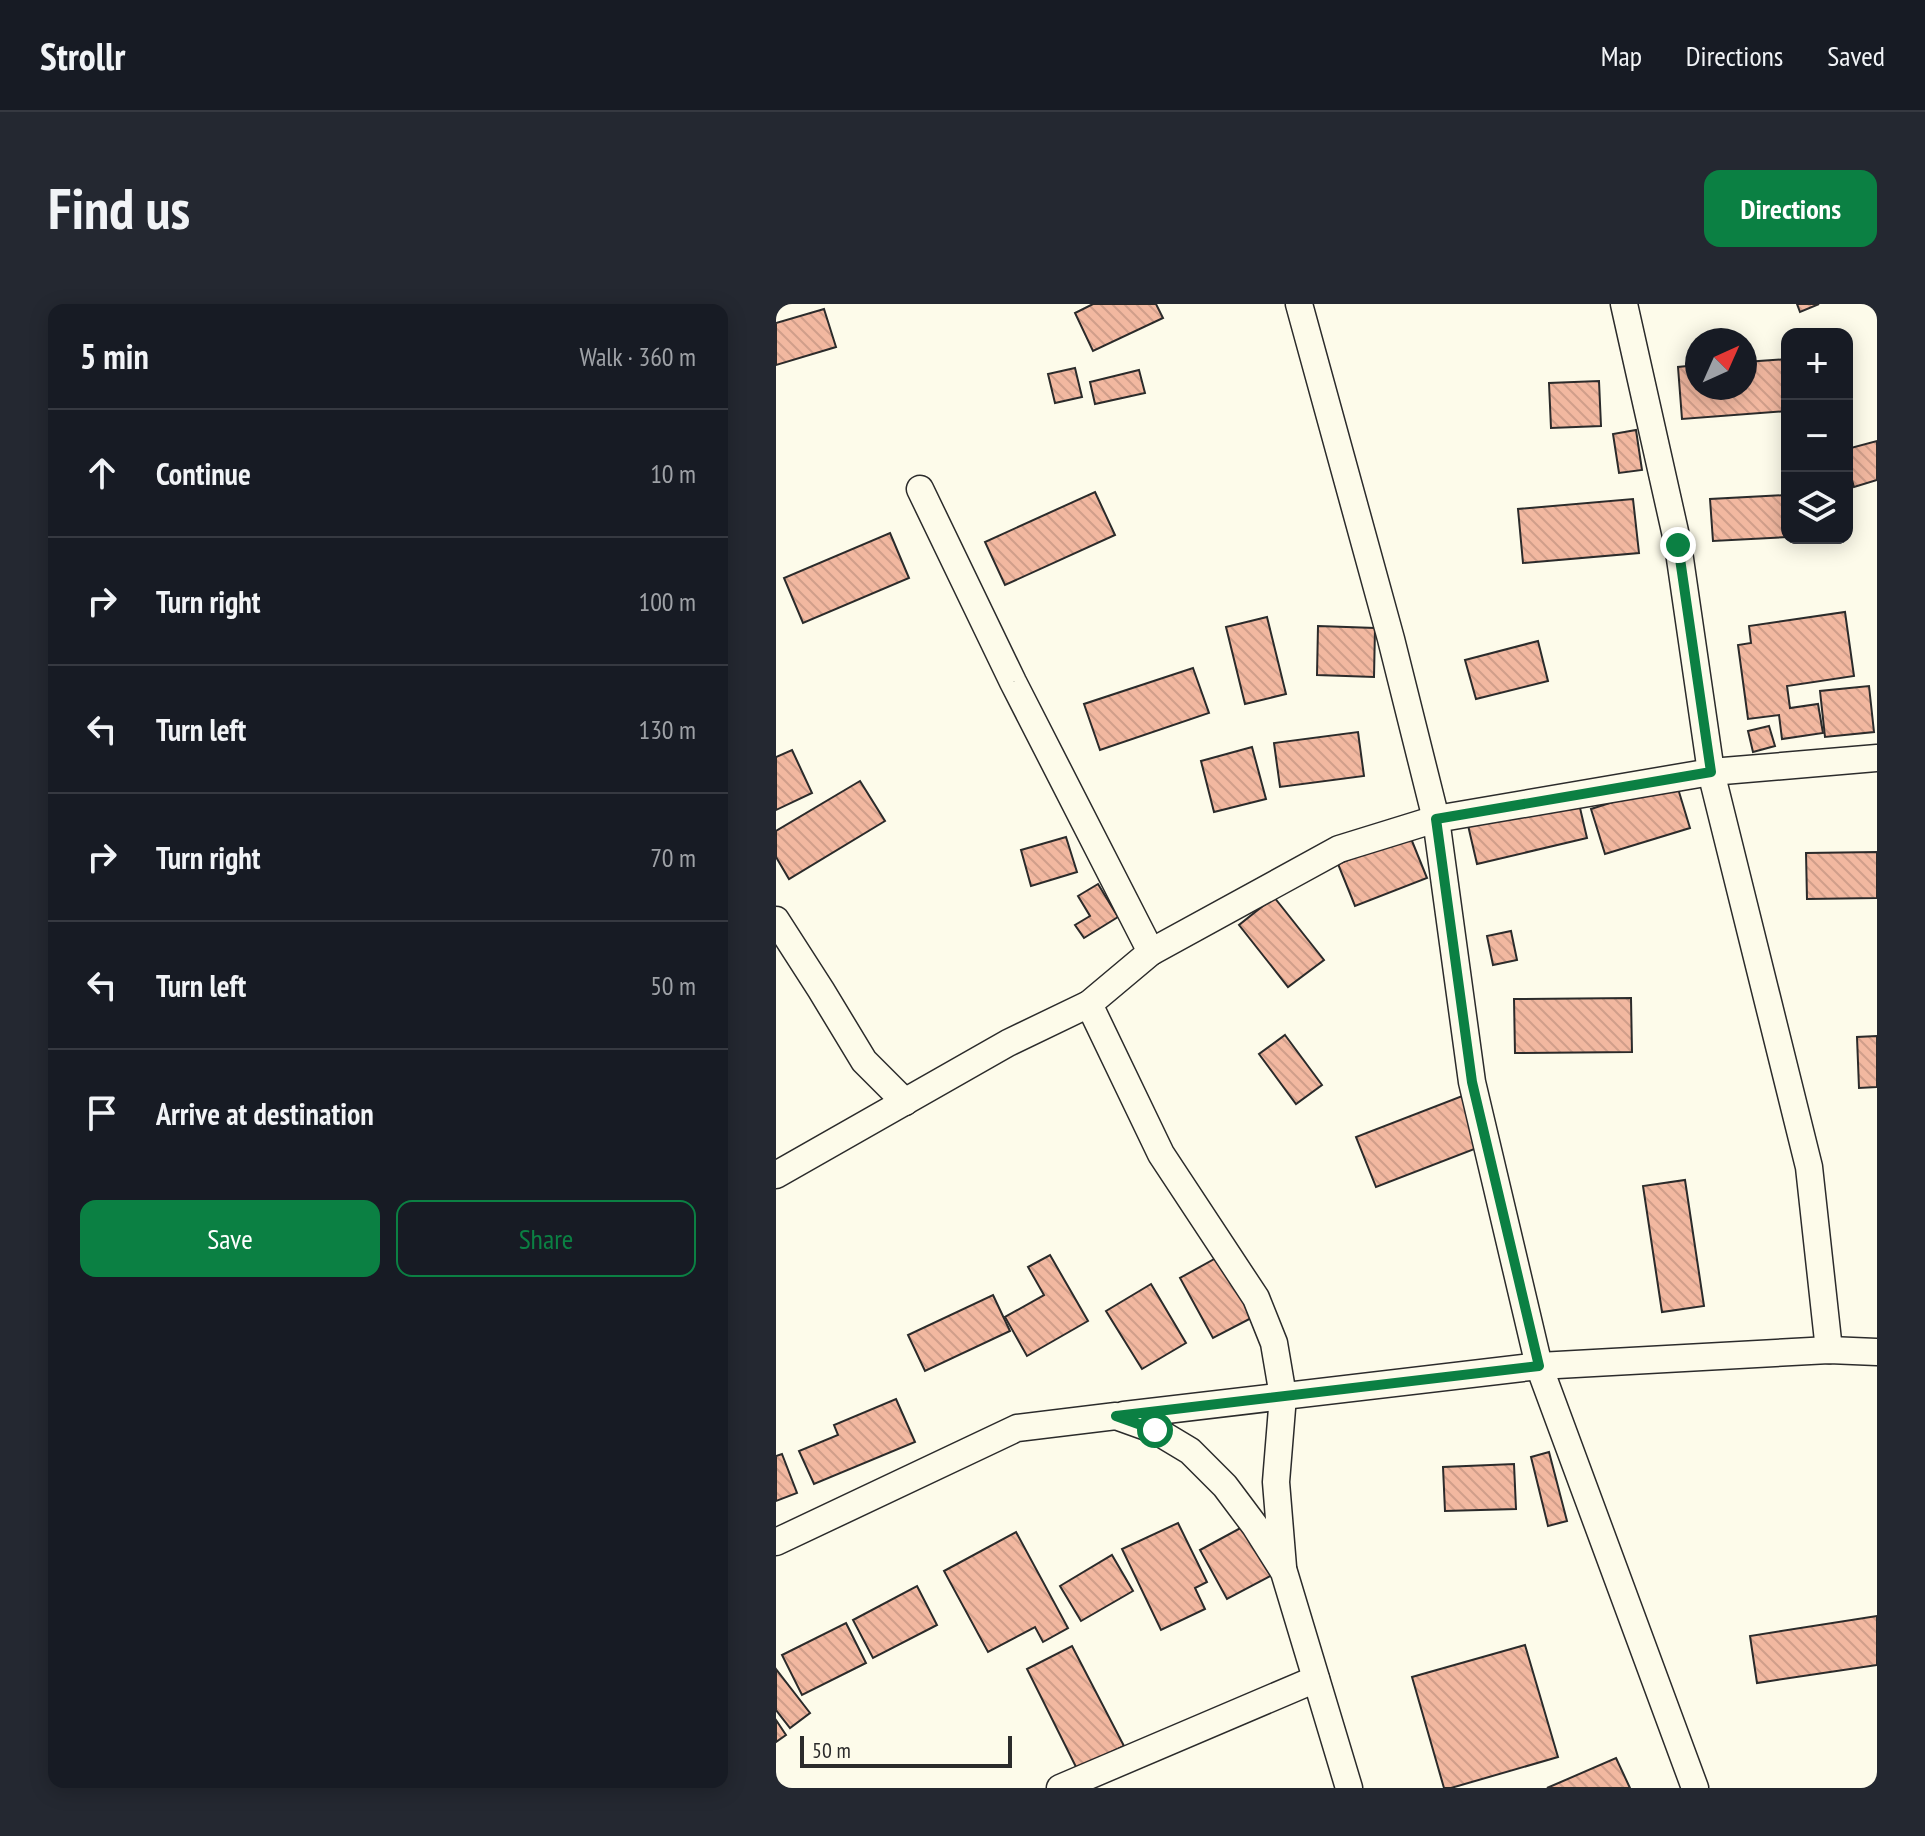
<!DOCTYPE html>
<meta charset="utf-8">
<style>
body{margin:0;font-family:"PT Sans Narrow",sans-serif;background:#242831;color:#f1f3f6}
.controls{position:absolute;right:24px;top:24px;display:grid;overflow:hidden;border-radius:16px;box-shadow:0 4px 20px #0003}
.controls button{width:72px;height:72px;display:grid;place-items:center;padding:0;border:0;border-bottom:2px solid #363941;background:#171b24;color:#f1f3f6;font:40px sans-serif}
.compass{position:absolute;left:909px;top:24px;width:72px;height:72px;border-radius:50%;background:#171b24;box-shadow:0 4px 20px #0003;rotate:45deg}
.scale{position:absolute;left:24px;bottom:20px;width:212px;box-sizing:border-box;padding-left:8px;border:4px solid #2b2b2b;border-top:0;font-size:22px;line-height:28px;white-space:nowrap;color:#2b2b2b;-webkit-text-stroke:6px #fdfbea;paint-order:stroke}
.stop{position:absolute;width:24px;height:24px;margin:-18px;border:6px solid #0b8043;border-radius:50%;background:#fff}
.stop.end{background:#0b8043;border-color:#fff;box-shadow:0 2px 8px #0008}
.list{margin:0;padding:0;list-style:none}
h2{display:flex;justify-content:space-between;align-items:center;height:104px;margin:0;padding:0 32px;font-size:34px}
h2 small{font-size:26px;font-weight:400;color:#9ea1a6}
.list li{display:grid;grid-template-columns:52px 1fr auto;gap:24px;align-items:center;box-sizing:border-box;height:128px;padding:0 32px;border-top:2px solid #363941}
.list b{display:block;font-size:30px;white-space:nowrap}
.list em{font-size:26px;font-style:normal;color:#9ea1a6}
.actions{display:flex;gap:16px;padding:24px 32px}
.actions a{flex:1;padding:18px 0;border:2px solid #0b8043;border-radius:16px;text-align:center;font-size:28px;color:#0b8043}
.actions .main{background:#0b8043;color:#fff}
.icon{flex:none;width:44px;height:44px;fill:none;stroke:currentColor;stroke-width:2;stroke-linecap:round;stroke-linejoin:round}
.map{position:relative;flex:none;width:1101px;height:1484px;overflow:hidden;border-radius:16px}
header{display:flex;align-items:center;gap:48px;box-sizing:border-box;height:112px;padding:0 40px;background:#171b24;border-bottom:2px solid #363941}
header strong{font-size:38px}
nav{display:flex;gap:44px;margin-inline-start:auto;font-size:28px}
.intro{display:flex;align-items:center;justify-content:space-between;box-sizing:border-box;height:192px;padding:0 48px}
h1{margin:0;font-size:56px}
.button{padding:20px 36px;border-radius:16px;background:#0b8043;color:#fff;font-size:28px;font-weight:700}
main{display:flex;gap:48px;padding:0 48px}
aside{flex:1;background:#171b24;border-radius:16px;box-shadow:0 4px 20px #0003}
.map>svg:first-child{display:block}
</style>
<header>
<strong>Strollr</strong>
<nav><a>Map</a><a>Directions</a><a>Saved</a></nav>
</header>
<div class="intro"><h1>Find us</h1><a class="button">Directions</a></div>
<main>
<aside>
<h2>5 min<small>Walk · 360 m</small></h2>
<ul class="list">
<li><svg class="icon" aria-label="ahead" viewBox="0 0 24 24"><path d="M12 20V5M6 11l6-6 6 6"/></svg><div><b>Continue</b></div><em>10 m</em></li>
<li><svg class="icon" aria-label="right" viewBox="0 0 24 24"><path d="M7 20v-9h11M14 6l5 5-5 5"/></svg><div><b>Turn right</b></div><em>100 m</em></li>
<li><svg class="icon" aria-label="left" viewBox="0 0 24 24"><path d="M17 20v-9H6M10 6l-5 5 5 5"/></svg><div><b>Turn left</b></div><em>130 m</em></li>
<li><svg class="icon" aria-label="right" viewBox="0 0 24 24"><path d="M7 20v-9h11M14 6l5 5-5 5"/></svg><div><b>Turn right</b></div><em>70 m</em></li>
<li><svg class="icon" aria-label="left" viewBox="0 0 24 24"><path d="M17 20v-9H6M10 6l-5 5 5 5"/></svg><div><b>Turn left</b></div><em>50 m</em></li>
<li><svg class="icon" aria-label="arrive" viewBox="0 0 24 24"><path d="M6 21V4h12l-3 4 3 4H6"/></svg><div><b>Arrive at destination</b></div></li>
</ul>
<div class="actions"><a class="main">Save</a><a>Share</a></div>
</aside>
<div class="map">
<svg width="1101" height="1484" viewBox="0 0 1101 1484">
<defs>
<pattern id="building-back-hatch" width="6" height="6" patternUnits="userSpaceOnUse" patternTransform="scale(2)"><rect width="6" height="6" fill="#f2b8a0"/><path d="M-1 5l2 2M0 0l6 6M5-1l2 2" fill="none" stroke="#d09e8a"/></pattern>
</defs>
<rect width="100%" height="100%" fill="#fdfbea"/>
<g fill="url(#building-back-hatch)" stroke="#2b2b2b" stroke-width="2">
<polygon points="317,0 380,0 387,14 317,47 299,9"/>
<polygon points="1021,0 1043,0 1024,8"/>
<polygon points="48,5 60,43 0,61 0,19"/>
<polygon points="1011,55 1011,107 906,115 902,63 921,61 921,84 969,84 969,58"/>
<polygon points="299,64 306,93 279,99 272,70"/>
<polygon points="363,66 369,89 319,100 314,78"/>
<polygon points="823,77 825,122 775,124 773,79"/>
<polygon points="860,126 866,166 843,169 837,130"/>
<polygon points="1101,137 1101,176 1078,183 1071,159 1071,145"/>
<polygon points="319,188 339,231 229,281 209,238"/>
<polygon points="1011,191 1011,233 937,237 934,195"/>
<polygon points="857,195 863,249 747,259 742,205"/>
<polygon points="114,229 133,274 27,319 8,274"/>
<polygon points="1069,308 1078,372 1011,382 1014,404 1042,400 1047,429 1006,435 1003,411 972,415 962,341 975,339 973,322"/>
<polygon points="491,313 510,390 469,400 450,323"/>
<polygon points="542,322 599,324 598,373 541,371"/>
<polygon points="762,337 772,377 700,395 689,356"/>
<polygon points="417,364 433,409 324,446 308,400"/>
<polygon points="1093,382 1098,428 1049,433 1044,387"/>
<polygon points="993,422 999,442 977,448 972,427"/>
<polygon points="582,428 588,472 504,483 498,439"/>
<polygon points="476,443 490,495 438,508 425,457"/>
<polygon points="16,446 36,489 0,506 0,453"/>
<polygon points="84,477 109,517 13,575 0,553 0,527"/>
<polygon points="900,478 914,524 829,550 815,505"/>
<polygon points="801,491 811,534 701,560 691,517"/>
<polygon points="634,532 651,574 579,602 562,560"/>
<polygon points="290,533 301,568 255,582 245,546"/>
<polygon points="1101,548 1101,594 1031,595 1030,549"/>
<polygon points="322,580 342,613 308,634 299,621 314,612 302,592"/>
<polygon points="498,593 548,656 512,683 463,621"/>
<polygon points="735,627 741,656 717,661 711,632"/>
<polygon points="855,694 856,748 739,749 738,695"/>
<polygon points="509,731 546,781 520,800 483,750"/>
<polygon points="1101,732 1101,783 1083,784 1081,733"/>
<polygon points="694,789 714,839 600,883 580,833"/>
<polygon points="909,876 928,1002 886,1008 867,882"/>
<polygon points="449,949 483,1010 437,1034 404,974"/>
<polygon points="274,951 312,1017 251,1052 229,1013 268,991 252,963"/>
<polygon points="375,980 410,1039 366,1065 330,1007"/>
<polygon points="217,991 234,1027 149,1067 132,1031"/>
<polygon points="120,1095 139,1138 38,1180 23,1147 62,1131 58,1121"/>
<polygon points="773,1148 791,1217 772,1222 755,1153"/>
<polygon points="6,1150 21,1189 0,1197 0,1152"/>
<polygon points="738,1160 740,1205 669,1207 667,1163"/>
<polygon points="402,1219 431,1278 419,1284 429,1305 385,1326 346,1245"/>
<polygon points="470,1221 498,1270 451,1295 424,1246"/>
<polygon points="240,1228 292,1324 267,1338 259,1323 212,1348 168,1267"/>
<polygon points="336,1251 357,1287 305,1317 284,1282"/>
<polygon points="141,1282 161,1321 97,1354 77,1316"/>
<polygon points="1101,1312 1101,1361 981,1379 974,1332"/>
<polygon points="70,1319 90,1359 26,1391 6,1351"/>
<polygon points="749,1341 782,1453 675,1484 668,1484 636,1373"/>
<polygon points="296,1342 348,1442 301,1465 251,1365"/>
<polygon points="0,1365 34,1409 14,1424 0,1406"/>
<polygon points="0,1416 10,1431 0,1438"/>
<polygon points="840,1454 854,1484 771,1484"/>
</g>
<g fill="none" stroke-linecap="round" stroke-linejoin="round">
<g stroke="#2b2b2b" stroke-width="29">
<g id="street">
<polyline points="523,0 615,335 660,515 696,778 763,1062 919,1484"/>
<polyline points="848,0 902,241 935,468 1033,863 1053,1046"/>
<polyline points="144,185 237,378 375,648"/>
<polyline points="0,616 45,686 88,757 129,798"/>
<polyline points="313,700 385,850 480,994 498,1039 507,1092 500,1178 507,1263"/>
<polyline points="0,871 232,739 313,700 375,648 563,545 660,515 935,468 1101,454"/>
<polyline points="348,1111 763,1062 1053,1046 1101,1048"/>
<polyline points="0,1238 241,1124 340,1112 379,1126 414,1147 449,1182 479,1222 508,1268 573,1484"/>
<polyline points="284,1484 540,1375"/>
</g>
</g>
<use href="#street" stroke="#fdfbea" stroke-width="26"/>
</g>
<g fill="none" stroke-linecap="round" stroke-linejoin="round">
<polyline stroke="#0b8043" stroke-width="10" points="379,1126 340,1112 763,1062 696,778 660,515 935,468 902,241"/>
</g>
</svg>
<div class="controls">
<button>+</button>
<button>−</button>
<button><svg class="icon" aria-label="layers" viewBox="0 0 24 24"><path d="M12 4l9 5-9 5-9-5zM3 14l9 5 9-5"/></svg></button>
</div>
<svg class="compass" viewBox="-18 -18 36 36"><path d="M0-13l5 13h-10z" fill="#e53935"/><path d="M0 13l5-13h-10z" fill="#9ea1a6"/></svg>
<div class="scale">50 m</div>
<div class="stop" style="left:379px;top:1126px"></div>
<div class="stop end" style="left:902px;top:241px"></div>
</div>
</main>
